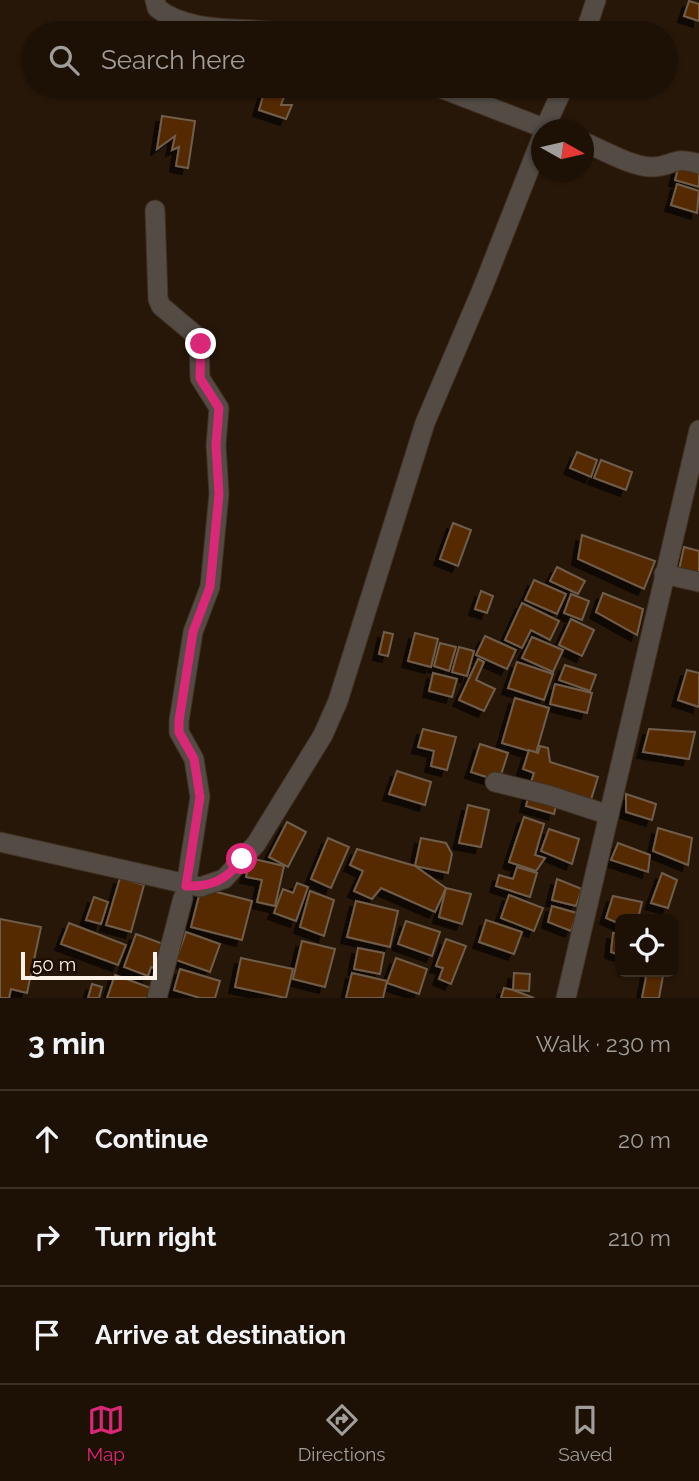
<!DOCTYPE html>
<meta charset="utf-8">
<style>
body{margin:0;font-family:Raleway,sans-serif;background:#251a10;color:#f1f3f6}
.controls{position:absolute;right:21px;bottom:21px;display:grid;overflow:hidden;border-radius:10px;box-shadow:0 2px 5px #0004}
.controls button{width:63px;height:63px;display:grid;place-items:center;padding:0;border:0;border-bottom:2px solid #3b3128;background:#1d1106;color:#f1f3f6;font:35px sans-serif}
.compass{position:absolute;left:531px;top:119px;width:63px;height:63px;border-radius:50%;background:#1d1106;box-shadow:0 2px 5px #0004;rotate:98deg}
.scale{position:absolute;left:21px;bottom:18px;width:136px;box-sizing:border-box;padding-left:7px;border:4px solid #fdf1e8;border-top:0;font-size:19px;line-height:24px;white-space:nowrap;color:#fdf1e8;-webkit-text-stroke:5px #1d0e02;paint-order:stroke}
.stop{position:absolute;width:21px;height:21px;margin:-16px;border:5px solid #db2777;border-radius:50%;background:#fff}
.stop.end{background:#db2777;border-color:#fff;box-shadow:0 2px 7px #0008}
.list{margin:0;padding:0;list-style:none}
h2{display:flex;justify-content:space-between;align-items:center;height:91px;margin:0;padding:0 28px;font-size:30px}
h2 small{font-size:23px;font-weight:400;color:#a09d9b}
.list li{display:grid;grid-template-columns:46px 1fr auto;gap:21px;align-items:center;box-sizing:border-box;height:98px;padding:0 28px;border-top:2px solid #3b3128}
.list b{display:block;font-size:26px;white-space:nowrap}
.list em{font-size:23px;font-style:normal;color:#a09d9b}
.icon{flex:none;width:38px;height:38px;fill:none;stroke:currentColor;stroke-width:2;stroke-linecap:round;stroke-linejoin:round}
.map{position:relative;flex:none;width:699px;height:998px;overflow:hidden}
.search{position:absolute;background:#1d1106;box-shadow:0 2px 5px #0004;left:21px;right:21px;top:21px;height:77px;display:flex;align-items:center;gap:18px;box-sizing:border-box;padding:0 24px;border-radius:38px;color:#a09d9b;font-size:26px}
.sheet{height:385px;background:#1d1106}
nav{display:flex;justify-content:space-around;align-items:center;box-sizing:border-box;height:98px;border-top:2px solid #3b3128;background:#1d1106;font-size:19px;color:#a09d9b}
nav a{display:grid;justify-items:center;gap:4px}
nav .on{color:#db2777}
.map>svg:first-child{display:block}
</style>
<div class="map">
<svg width="699" height="998" viewBox="0 0 699 998">
<defs>
<filter id="shadow"><feDropShadow dx="-6" dy="6" stdDeviation="0" flood-color="#0009"/></filter>
</defs>
<rect width="100%" height="100%" fill="#271708"/>
<g fill="#542c00" stroke="#705d4c" stroke-width="2" filter="url(#shadow)">
<polygon points="689,1 699,4 699,21 684,16"/>
<polygon points="266,86 288,86 281,105 292,105 286,119 259,110"/>
<polygon points="162,116 195,121 188,168 176,166 179,147 172,150 175,136 157,149"/>
<polygon points="679,165 699,171 699,187 675,180"/>
<polygon points="677,184 699,191 697,213 671,205"/>
<polygon points="577,452 597,460 591,477 570,468"/>
<polygon points="601,460 632,472 626,490 594,478"/>
<polygon points="453,523 471,530 458,566 440,559"/>
<polygon points="582,535 655,561 644,589 578,559"/>
<polygon points="684,547 699,551 699,574 679,570"/>
<polygon points="557,567 585,581 578,594 550,581"/>
<polygon points="534,580 566,594 557,614 525,600"/>
<polygon points="481,591 493,596 487,613 475,609"/>
<polygon points="603,593 643,609 637,635 596,612"/>
<polygon points="571,594 589,601 582,620 564,613"/>
<polygon points="522,603 559,621 550,640 531,630 522,648 505,640"/>
<polygon points="571,619 594,630 582,656 559,645"/>
<polygon points="384,632 393,634 388,656 379,654"/>
<polygon points="415,633 438,639 431,667 408,661"/>
<polygon points="485,636 516,650 507,669 476,655"/>
<polygon points="532,637 563,650 553,672 522,658"/>
<polygon points="440,643 456,647 449,671 434,666"/>
<polygon points="459,647 474,651 467,676 452,672"/>
<polygon points="478,659 484,662 476,680 495,689 484,711 459,700"/>
<polygon points="517,662 553,674 544,700 508,688"/>
<polygon points="565,665 596,675 590,691 559,680"/>
<polygon points="687,670 699,673 699,707 678,700"/>
<polygon points="433,673 457,679 452,697 429,691"/>
<polygon points="555,684 592,693 587,713 550,704"/>
<polygon points="515,698 549,708 536,753 502,743"/>
<polygon points="423,729 456,737 447,770 431,766 434,751 418,747"/>
<polygon points="649,729 695,732 689,759 643,752"/>
<polygon points="480,744 508,753 499,781 471,772"/>
<polygon points="540,746 548,748 550,762 598,777 590,803 530,785 534,773 523,769 529,750 538,753"/>
<polygon points="397,771 431,782 425,805 389,794"/>
<polygon points="529,793 557,801 554,814 526,806"/>
<polygon points="626,794 656,804 652,820 626,812"/>
<polygon points="468,805 489,810 481,847 459,843"/>
<polygon points="524,817 544,824 535,855 545,858 536,871 509,862"/>
<polygon points="287,822 306,832 288,867 269,857"/>
<polygon points="658,828 692,838 688,865 653,851"/>
<polygon points="549,829 579,839 572,864 541,851"/>
<polygon points="328,838 349,847 331,888 311,879"/>
<polygon points="421,838 446,843 452,854 448,873 415,866"/>
<polygon points="618,843 650,855 648,872 611,860"/>
<polygon points="357,849 415,866 446,888 435,912 381,888 372,899 354,891 363,871 350,865"/>
<polygon points="250,858 284,866 275,906 257,902 262,880 246,877"/>
<polygon points="517,867 537,873 530,897 496,886 499,875 513,879"/>
<polygon points="662,873 677,880 668,908 651,903"/>
<polygon points="120,878 144,885 131,932 106,925"/>
<polygon points="557,879 582,889 576,906 552,900"/>
<polygon points="297,883 308,887 296,921 274,913 283,889 293,893"/>
<polygon points="201,888 252,901 242,940 191,927"/>
<polygon points="446,888 471,894 462,924 439,917"/>
<polygon points="310,891 334,900 324,936 300,927"/>
<polygon points="509,895 543,908 534,931 501,918"/>
<polygon points="613,896 642,902 638,919 620,919 620,924 606,918"/>
<polygon points="94,897 108,902 101,924 86,920"/>
<polygon points="356,901 398,911 390,947 347,937"/>
<polygon points="552,906 577,913 571,931 548,922"/>
<polygon points="0,919 41,927 27,993 11,989 9,998 0,998"/>
<polygon points="486,920 522,932 514,954 479,942"/>
<polygon points="406,921 440,932 432,956 398,944"/>
<polygon points="69,923 126,945 118,965 61,944"/>
<polygon points="186,932 220,944 210,972 176,960"/>
<polygon points="613,933 620,934 620,955 611,952"/>
<polygon points="136,934 169,946 161,970 151,967 148,976 124,967"/>
<polygon points="446,939 466,946 451,984 439,979 443,968 436,966"/>
<polygon points="302,941 335,949 325,987 293,979"/>
<polygon points="358,948 384,953 380,974 354,969"/>
<polygon points="241,958 293,969 286,998 235,987"/>
<polygon points="396,958 427,969 419,994 387,983"/>
<polygon points="180,969 220,981 215,998 200,998 174,990"/>
<polygon points="647,972 663,976 659,998 642,998"/>
<polygon points="352,973 387,981 383,998 346,998"/>
<polygon points="514,973 530,974 529,991 513,990"/>
<polygon points="115,975 151,988 148,998 107,998"/>
<polygon points="92,984 102,987 99,998 88,998"/>
<polygon points="504,988 513,990 534,998 501,998"/>
</g>
<g fill="none" stroke-linecap="round" stroke-linejoin="round">
<g stroke="#413123" stroke-width="21">
<g id="minor">
<path d="M155,0L157,8C191,35 245,26 285,33"/>
<polyline points="585,33 596,0"/>
<polyline points="435,86 549,130"/>
<polyline points="544,130 564,86"/>
<path d="M584,142C603,150 630,166 651,167C674,167 672,155 699,164"/>
<polyline points="155,210 158,299 161,306 199,338 200,378 219,408 216,445 219,494 210,587 193,632 179,721 179,732 194,759 200,797 186,886"/>
<polyline points="664,574 699,582"/>
<polyline points="495,782 548,795 609,815"/>
<polyline points="0,842 200,887 224,879 256,844 323,735 338,701 425,423 483,287 542,137"/>
<polyline points="157,998 183,898"/>
<polyline points="566,998 699,430"/>
</g>
</g>
<use href="#minor" stroke="#534b44" stroke-width="19"/>
</g>
<g fill="none" stroke-linecap="round" stroke-linejoin="round">
<path stroke="#db2777" stroke-width="9" d="M201,344L200,378L219,408L216,445L219,494L210,587L193,632L179,721V732L194,759L200,797L186,886C211,887 227,880 242,859"/>
</g>
</svg>
<div class="controls">
<button><svg class="icon" aria-label="locate" viewBox="0 0 24 24"><circle cx="12" cy="12" r="6"/><path d="M12 2v4M12 18v4M2 12h4M18 12h4"/></svg></button>
</div>
<svg class="compass" viewBox="-18 -18 36 36"><path d="M0-13l5 13h-10z" fill="#e53935"/><path d="M0 13l5-13h-10z" fill="#a09d9b"/></svg>
<div class="scale">50 m</div>
<div class="stop" style="left:242px;top:859px"></div>
<div class="stop end" style="left:201px;top:344px"></div>
<div class="search"><svg class="icon" aria-label="search" viewBox="0 0 24 24"><circle cx="10" cy="10" r="6"/><path d="M15 15l6 6"/></svg>Search here</div>
</div>
<section class="sheet">
<h2>3 min<small>Walk · 230 m</small></h2>
<ul class="list">
<li><svg class="icon" aria-label="ahead" viewBox="0 0 24 24"><path d="M12 20V5M6 11l6-6 6 6"/></svg><div><b>Continue</b></div><em>20 m</em></li>
<li><svg class="icon" aria-label="right" viewBox="0 0 24 24"><path d="M7 20v-9h11M14 6l5 5-5 5"/></svg><div><b>Turn right</b></div><em>210 m</em></li>
<li><svg class="icon" aria-label="arrive" viewBox="0 0 24 24"><path d="M6 21V4h12l-3 4 3 4H6"/></svg><div><b>Arrive at destination</b></div></li>
</ul>
</section>
<nav>
<a class="on"><svg class="icon" aria-label="map" viewBox="0 0 24 24"><path d="M3 6l6-2 6 2 6-2v14l-6 2-6-2-6 2zM9 4v14M15 6v14"/></svg>Map</a>
<a><svg class="icon" aria-label="directions" viewBox="0 0 24 24"><path d="M12 3l9 9-9 9-9-9zM9 14v-3h6M13 9l2 2-2 2"/></svg>Directions</a>
<a><svg class="icon" aria-label="saved" viewBox="0 0 24 24"><path d="M7 4h10v16l-5-4-5 4z"/></svg>Saved</a>
</nav>
